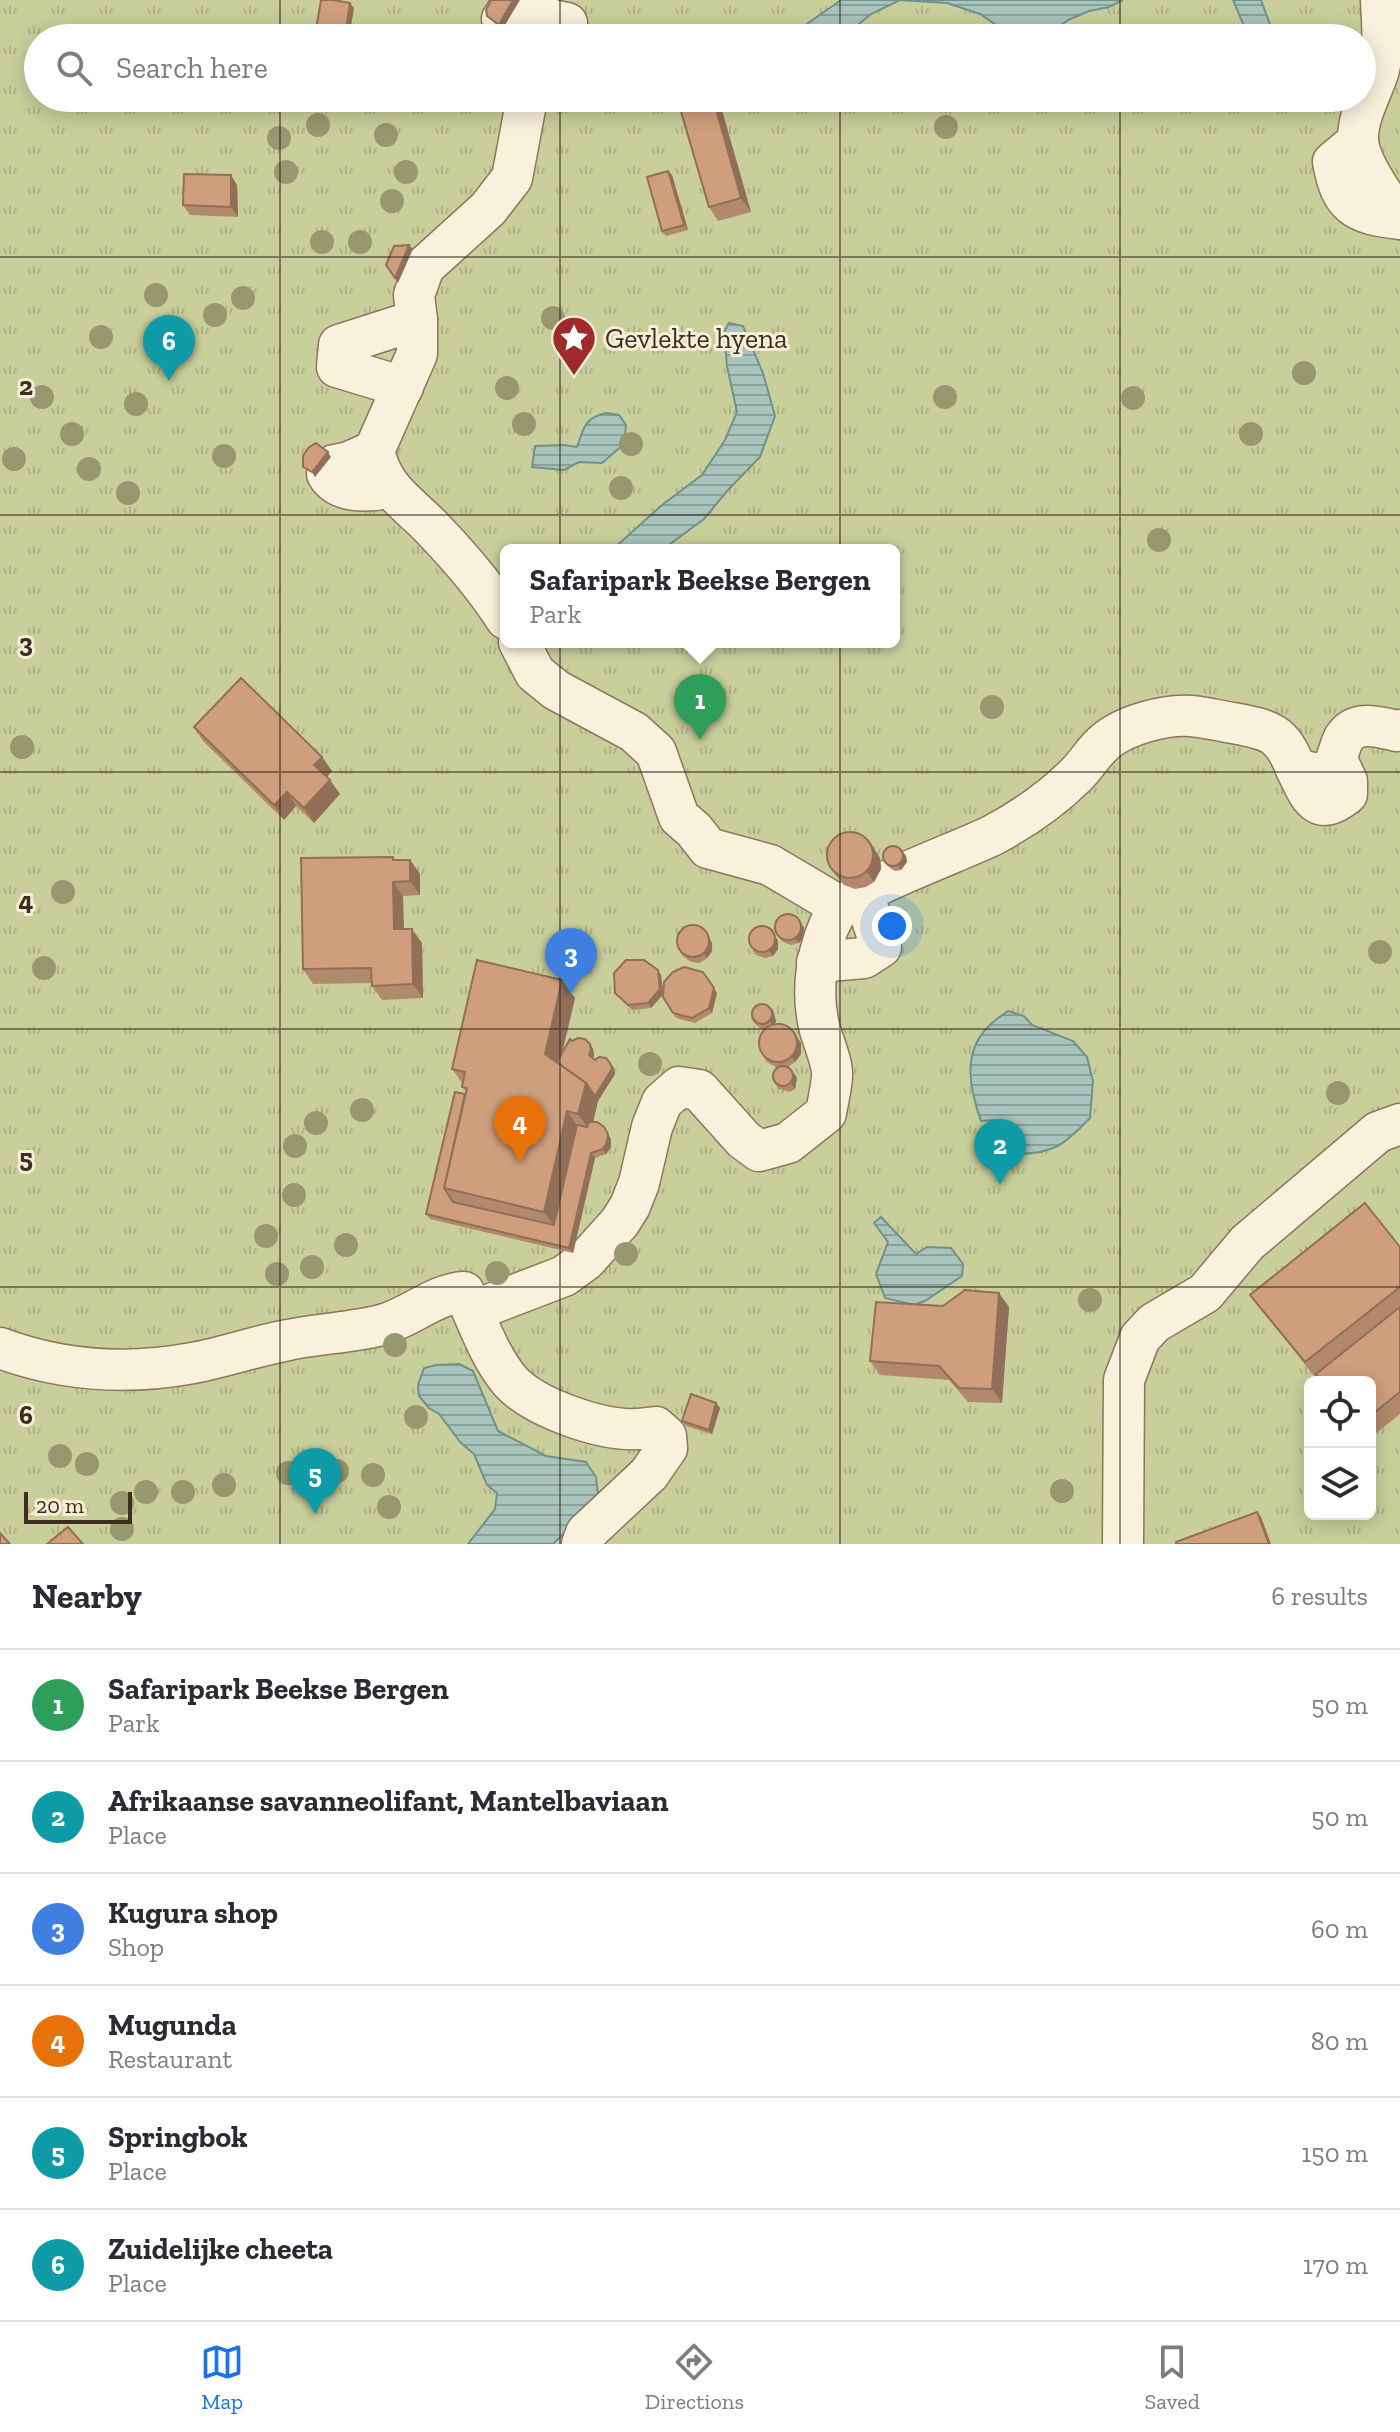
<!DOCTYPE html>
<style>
body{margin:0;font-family:"Zilla Slab",serif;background:#f7f7f7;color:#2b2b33}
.controls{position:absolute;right:24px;bottom:24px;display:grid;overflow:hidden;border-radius:12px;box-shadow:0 4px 20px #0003}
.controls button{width:72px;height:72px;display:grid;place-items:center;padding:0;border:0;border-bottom:2px solid #e1e1e2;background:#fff;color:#2b2b33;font:40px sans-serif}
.scale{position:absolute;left:24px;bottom:20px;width:108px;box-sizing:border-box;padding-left:8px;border:4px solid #3d2e20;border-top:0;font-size:22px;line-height:28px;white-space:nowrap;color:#3d2e20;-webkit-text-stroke:6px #f7eed8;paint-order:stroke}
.you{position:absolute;left:892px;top:926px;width:28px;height:28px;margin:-20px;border:6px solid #fff;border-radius:50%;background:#1a73e8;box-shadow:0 0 0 12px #1a73e833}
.badge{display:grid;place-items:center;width:52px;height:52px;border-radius:50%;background:#1a73e8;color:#fff;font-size:26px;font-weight:700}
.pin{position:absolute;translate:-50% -66px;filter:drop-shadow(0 2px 4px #0008)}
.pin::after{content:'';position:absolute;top:42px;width:28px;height:24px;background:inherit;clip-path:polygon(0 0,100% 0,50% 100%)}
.popup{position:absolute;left:500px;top:544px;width:400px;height:104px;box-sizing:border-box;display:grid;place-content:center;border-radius:12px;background:#fff;filter:drop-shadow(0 2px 6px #0005);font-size:26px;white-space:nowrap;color:#7c7c81}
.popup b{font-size:30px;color:#2b2b33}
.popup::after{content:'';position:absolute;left:50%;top:100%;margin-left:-16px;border:16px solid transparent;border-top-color:#fff}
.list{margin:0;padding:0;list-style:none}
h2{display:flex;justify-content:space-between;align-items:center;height:104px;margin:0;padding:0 32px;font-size:34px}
h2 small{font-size:26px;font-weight:400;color:#7c7c81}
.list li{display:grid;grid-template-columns:52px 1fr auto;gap:24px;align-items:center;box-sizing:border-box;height:112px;padding:0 32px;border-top:2px solid #e1e1e2}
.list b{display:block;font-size:30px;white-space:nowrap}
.list p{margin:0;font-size:26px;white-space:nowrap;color:#7c7c81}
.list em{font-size:26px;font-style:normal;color:#7c7c81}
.icon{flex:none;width:44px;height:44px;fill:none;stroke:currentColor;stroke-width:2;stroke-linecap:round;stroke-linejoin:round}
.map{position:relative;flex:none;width:1400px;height:1544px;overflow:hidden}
.search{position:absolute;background:#fff;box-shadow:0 4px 20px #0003;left:24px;right:24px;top:24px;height:88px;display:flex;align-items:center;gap:20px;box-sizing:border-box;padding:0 28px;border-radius:44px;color:#7c7c81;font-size:30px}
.sheet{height:776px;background:#fff}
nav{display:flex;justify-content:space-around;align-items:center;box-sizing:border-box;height:112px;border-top:2px solid #e1e1e2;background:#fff;font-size:22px;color:#7c7c81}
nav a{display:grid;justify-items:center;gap:4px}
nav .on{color:#1a73e8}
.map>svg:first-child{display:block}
</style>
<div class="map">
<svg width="1400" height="1544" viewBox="0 0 1400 1544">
<defs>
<pattern id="park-tufts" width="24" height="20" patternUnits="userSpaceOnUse" patternTransform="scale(2)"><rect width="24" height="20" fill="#c9cf9b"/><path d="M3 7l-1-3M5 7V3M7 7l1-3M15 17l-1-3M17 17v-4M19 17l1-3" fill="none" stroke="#aeb285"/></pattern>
<pattern id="water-rules" width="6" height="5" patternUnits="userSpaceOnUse" patternTransform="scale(2)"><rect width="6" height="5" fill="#a9c4bc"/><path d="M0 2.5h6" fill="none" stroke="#8ba098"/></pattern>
</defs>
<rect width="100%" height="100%" fill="#f0e4c8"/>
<path fill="url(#park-tufts)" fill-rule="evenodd" d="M0,0H1400V1544H0ZM38,38H1362V98H38ZM506,550H894V642H506ZM1310,1382H1370V1514H1310Z"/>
<g fill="url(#water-rules)" stroke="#6f938a" stroke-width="2">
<polygon points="841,0 1123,0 1109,7 1089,11 1068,20 1053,31 1005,31 980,14 947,3 900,0 871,14 842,38 787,38"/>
<polygon points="1233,0 1261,0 1275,38 1249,38"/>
<polygon points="729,323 743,326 763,373 775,416 760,457 728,490 704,519 662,550 612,550 662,505 702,475 725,440 737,412 727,366 724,332"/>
<path d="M606,413L619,415L626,425L624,444L602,463L579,462L564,470L532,467L535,446L564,445L577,447C584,428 584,418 606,413Z"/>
<path d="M1008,1011L1024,1016L1032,1025L1073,1041L1087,1057L1093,1081L1090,1118C1065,1144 1054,1154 1017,1154L1007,1139V1127L996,1120L981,1121C970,1090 962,1054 987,1028C993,1021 1001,1016 1008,1011Z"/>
<polygon points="881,1217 916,1254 927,1247 951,1248 963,1264 962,1276 925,1301 914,1305 885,1298 876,1274 888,1242 874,1223"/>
<polygon points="459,1364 473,1371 498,1431 546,1456 586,1462 596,1477 598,1496 584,1514 553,1544 468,1544 495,1509 497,1493 487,1485 474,1454 461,1443 439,1414 429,1408 419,1396 418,1385 424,1368 436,1365"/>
</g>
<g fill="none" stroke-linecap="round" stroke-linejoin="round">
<g stroke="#8d765c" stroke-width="43">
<g id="minor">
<path d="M1381,0C1382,25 1385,49 1378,73C1371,94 1358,116 1358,138C1358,162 1386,200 1400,219"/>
<polyline points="516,38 502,19 514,1 552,20 567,23"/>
<path d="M1358,141L1333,162C1341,207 1356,214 1400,219"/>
<polyline points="403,387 337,367 339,345 417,320"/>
<path d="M374,451L349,462L334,465L327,474C339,494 368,492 389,488"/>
<path d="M506,619C485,586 459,556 432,528C405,500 384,491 374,451L417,354V320L414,295L424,267L488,209L512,178L527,98"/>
<polyline points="519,642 535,673 556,690 634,732 656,752 679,817 694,830 708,848 770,865 841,907"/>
<path d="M1296,769C1309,794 1315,820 1347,794V781L1337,760"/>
<polyline points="817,962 864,958 881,947 863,893"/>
<path d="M473,1311L564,1276L586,1260L620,1222L630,1206L639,1183L652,1127L662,1102L679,1087L699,1090L744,1140L759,1151L788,1143L826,1113C828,1101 831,1089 832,1077C833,1063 824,1044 820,1030C810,992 816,947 836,912C849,891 964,850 993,835C1023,819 1053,798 1077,774C1087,764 1094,751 1105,742C1124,725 1166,714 1191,716C1205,717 1219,721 1233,723C1270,730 1282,732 1296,769L1317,774L1332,768C1337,760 1340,745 1344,738C1356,719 1380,727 1397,731L1400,730"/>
<path d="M0,1348C62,1371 128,1375 193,1363C225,1357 256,1346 288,1340C320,1333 354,1333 385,1324C412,1316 435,1294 464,1292C478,1322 489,1356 510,1381C534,1408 602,1431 637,1429C643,1429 649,1428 656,1427L666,1436L667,1448L649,1474L586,1533L582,1544"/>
<polyline points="1123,1544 1124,1380 1140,1338 1154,1323 1205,1293 1247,1243 1378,1132 1400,1124"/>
</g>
</g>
<use href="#minor" stroke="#faf1dc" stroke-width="40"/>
</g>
<g fill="#96986f">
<circle cx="318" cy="125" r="12"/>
<circle cx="946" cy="127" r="12"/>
<circle cx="386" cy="135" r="12"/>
<circle cx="279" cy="138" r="12"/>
<circle cx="286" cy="172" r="12"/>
<circle cx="406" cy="172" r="12"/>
<circle cx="392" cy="201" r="12"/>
<circle cx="322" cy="242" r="12"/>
<circle cx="360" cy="242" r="12"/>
<circle cx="156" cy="295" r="12"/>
<circle cx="243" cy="298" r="12"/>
<circle cx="215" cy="315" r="12"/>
<circle cx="553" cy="318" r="12"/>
<circle cx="101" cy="337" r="12"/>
<circle cx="167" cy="345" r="12"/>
<circle cx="1304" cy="373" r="12"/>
<circle cx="507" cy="388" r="12"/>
<circle cx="42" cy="397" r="12"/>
<circle cx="945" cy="397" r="12"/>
<circle cx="1133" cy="398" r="12"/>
<circle cx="136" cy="404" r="12"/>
<circle cx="524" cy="424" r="12"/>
<circle cx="72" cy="434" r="12"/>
<circle cx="1251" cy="434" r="12"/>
<circle cx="631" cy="444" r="12"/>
<circle cx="224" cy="456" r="12"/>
<circle cx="14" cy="459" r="12"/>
<circle cx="89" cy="469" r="12"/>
<circle cx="621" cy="488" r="12"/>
<circle cx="128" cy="493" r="12"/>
<circle cx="1159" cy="540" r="12"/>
<circle cx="992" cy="707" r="12"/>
<circle cx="22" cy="747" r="12"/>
<circle cx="63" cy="892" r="12"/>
<circle cx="1380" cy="952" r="12"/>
<circle cx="44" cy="968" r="12"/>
<circle cx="650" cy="1064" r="12"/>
<circle cx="1338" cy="1093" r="12"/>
<circle cx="362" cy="1110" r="12"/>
<circle cx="316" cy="1123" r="12"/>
<circle cx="295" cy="1146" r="12"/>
<circle cx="294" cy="1195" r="12"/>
<circle cx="266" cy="1236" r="12"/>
<circle cx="346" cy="1245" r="12"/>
<circle cx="626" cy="1254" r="12"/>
<circle cx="312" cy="1267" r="12"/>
<circle cx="497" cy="1273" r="12"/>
<circle cx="277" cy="1274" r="12"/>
<circle cx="1090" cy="1300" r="12"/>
<circle cx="395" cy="1345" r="12"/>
<circle cx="416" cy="1417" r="12"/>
<circle cx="60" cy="1456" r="12"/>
<circle cx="87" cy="1464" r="12"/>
<circle cx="337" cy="1471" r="12"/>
<circle cx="288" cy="1473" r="12"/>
<circle cx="373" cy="1475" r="12"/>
<circle cx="224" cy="1485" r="12"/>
<circle cx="1062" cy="1491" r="12"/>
<circle cx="146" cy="1492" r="12"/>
<circle cx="183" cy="1492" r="12"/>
<circle cx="122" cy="1503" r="12"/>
<circle cx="389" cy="1507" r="12"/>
<circle cx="122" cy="1529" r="12"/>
</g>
<g fill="#b2896c">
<polygon points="677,98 754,98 721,107 751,212 718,221 709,207"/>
<polygon points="668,171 672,175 688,230 666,236 662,231"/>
<polygon points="237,185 238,217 190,215 183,205"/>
<polygon points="194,727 322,757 332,771 326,777 340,794 314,823 296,806 284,820 203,741"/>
<polygon points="868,839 880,858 881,869 874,882 866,887 855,889 844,885 830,868"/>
<polygon points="902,851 906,856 907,862 901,870 895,871 890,868 886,864"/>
<polygon points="396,860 410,860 420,874 420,895 403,896 404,929 422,943 423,998 382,1000 372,986 372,983 313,984 303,969"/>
<polygon points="796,916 804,928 804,936 799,943 791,945 783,942 779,938"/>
<polygon points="705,930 712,943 712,951 707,958 700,963 691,962 684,957 680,952"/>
<polygon points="773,933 778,941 778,949 773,956 765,958 756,955 753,950"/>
<polygon points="661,975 663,993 717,993 712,1013 695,1023 676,1018 663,997 663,995 651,1008 632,1010 615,993"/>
<polygon points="575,998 562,1053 572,1041 593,1049 594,1055 593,1058 595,1060 610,1063 614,1068 615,1074 598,1101 593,1122 611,1139 611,1147 606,1154 595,1158 573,1253 430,1219 426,1214 466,1092 462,1087 463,1084 452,1069"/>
<polygon points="773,1011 776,1021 775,1024 801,1043 801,1054 795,1062 788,1067 797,1078 795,1089 790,1092 779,1089 772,1079 776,1067 767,1062 764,1057 763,1030 754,1023 751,1018"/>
<polygon points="1400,1247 1400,1414 1370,1438 1370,1382 1321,1382 1317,1375 1315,1377 1250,1295"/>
<polygon points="943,1306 1009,1307 1002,1403 968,1402 949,1380 880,1375 870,1361"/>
<polygon points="716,1403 720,1408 712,1434 686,1426 682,1421"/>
</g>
<g fill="#916f58">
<polygon points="513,0 520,0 502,30 499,25"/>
<polygon points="350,3 354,8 349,38 345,38"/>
<polygon points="713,98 715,98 721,107 751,212 741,198"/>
<polygon points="668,171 672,175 688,230 684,225"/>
<polygon points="231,175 237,185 238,217 231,207"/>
<polygon points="409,245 413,249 398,283 395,278"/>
<polygon points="328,452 331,457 315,477 312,472"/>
<polygon points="322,757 332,771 324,780 314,765"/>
<polygon points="330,780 340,794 314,823 304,808"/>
<polygon points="287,792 296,806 284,820 274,805"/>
<polygon points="868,839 880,858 881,869 874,882 867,872"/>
<polygon points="902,851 906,856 907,862 901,870 898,865"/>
<polygon points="410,860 420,874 420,895 410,881"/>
<polygon points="393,882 403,896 404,943 394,929"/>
<polygon points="801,923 804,928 804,936 799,943 795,938"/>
<polygon points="412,929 422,943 423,998 413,984"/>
<polygon points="705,930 712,943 712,951 707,958 704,954"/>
<polygon points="775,936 778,941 778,949 773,956 769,951"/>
<polygon points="658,970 661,975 663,994 651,1008 648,1003"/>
<polygon points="703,972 717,993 712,1013 709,1008"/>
<polygon points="562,980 575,998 558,1070 545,1054"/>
<polygon points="769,1006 773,1011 776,1021 773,1026 770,1022"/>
<polygon points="792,1029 801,1043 801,1054 795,1062 792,1057"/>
<polygon points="590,1044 593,1049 594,1055 592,1060 589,1055"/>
<polygon points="610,1063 614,1068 615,1074 598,1101 591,1132 578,1114 586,1083"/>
<polygon points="794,1073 797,1078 795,1089 791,1084"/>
<polygon points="567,1111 580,1130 557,1230 544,1212"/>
<polygon points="604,1127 611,1139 611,1147 606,1154 603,1149"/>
<polygon points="591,1153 595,1158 573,1253 569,1248"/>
<polygon points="999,1293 1009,1307 1002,1403 992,1389"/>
<polygon points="716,1403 720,1408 712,1434 709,1430"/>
<polygon points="1257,1512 1261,1517 1271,1544 1269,1544"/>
</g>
<g fill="#cf9f7d" stroke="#916f58" stroke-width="2">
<polygon points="321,0 333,0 350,3 345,38 323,38 315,36"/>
<polygon points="491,0 513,0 499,25 487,16 486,10"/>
<polygon points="677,98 713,98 741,198 709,207"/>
<polygon points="668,171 684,225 662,231 647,177"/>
<polygon points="184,174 231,175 231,207 183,205"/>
<polygon points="409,245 395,278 386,265 394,246"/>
<polygon points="316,443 328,452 312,472 303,467 303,456 308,448"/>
<polygon points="241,678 322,757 314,765 330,780 304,808 287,792 274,805 194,727"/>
<circle cx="850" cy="855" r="23"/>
<circle cx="893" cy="856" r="10"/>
<polygon points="393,857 393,860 410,860 410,881 393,882 394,929 412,929 413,984 372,986 371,968 303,969 301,858"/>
<circle cx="788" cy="927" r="13"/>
<circle cx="693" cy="941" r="16"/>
<circle cx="762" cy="939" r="13"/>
<polygon points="477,960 562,980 545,1054 586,1083 578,1114 567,1111 544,1212 444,1188 467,1088 462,1087 465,1072 452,1069"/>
<polygon points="626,960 644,960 658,970 660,989 648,1003 628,1005 615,993 614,973"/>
<polygon points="684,967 703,972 714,988 709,1008 692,1018 673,1013 663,997 664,982 673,972"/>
<circle cx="762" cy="1014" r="10"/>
<circle cx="778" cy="1043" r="19"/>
<polygon points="578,1038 585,1039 590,1044 591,1050 589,1055 595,1060 599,1057 606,1058 610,1063 612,1069 595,1096 586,1083 557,1062 570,1039 572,1041"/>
<circle cx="783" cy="1076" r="10"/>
<polygon points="455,1092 465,1094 444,1188 453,1202 554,1225 577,1125 587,1127 589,1122 597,1122 604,1127 608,1134 607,1142 603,1149 591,1153 569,1248 426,1214"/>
<polygon points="1365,1203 1400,1247 1400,1287 1305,1362 1250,1295"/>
<polygon points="965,1290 999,1293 992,1389 959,1388 939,1366 870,1361 876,1302 943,1306"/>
<polygon points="1400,1307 1400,1392 1370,1416 1370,1382 1322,1382 1316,1374"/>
<polygon points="691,1394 716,1403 709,1430 682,1421"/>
<polygon points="1257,1512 1269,1544 1176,1544 1176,1542"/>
<polygon points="68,1527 83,1544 47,1544"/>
<polygon points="0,1533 10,1544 0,1544"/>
</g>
<path fill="none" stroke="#3d2e20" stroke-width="2" stroke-opacity="0.55" d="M280,0V38M560,0V38M840,0V38M1120,0V38M280,98V1544M560,98V1544M840,98V1544M1120,98V1544M0,257H1400M0,515H1400M0,772H1400M0,1029H1400M0,1287H1400"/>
<defs>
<g id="sight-pin" transform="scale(2.3)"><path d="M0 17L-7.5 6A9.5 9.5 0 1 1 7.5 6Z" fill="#9e2a2b" stroke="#f7eed8"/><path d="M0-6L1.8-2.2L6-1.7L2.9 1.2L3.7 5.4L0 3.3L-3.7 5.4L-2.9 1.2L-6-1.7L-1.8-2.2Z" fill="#fff"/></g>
</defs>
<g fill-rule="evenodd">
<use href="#sight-pin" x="574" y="338"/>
</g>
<g text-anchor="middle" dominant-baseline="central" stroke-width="6" stroke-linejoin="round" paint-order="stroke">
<g font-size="28" fill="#3d2e20" stroke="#f7eed8" text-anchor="start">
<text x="605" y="338">Gevlekte hyena</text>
</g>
</g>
<g font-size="26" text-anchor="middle" font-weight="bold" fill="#3d2e20" stroke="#f7eed8" stroke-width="6" stroke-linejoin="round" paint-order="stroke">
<text x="26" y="395">2</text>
<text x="26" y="652">3</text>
<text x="26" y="910">4</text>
<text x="26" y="1167">5</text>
<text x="26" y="1424">6</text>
</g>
</svg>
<div class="controls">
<button><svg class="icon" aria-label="locate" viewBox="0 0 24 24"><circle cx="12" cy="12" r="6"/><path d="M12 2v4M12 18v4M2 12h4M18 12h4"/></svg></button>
<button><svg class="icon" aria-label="layers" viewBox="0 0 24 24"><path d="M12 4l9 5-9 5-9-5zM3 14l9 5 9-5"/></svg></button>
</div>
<div class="scale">20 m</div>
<div class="you"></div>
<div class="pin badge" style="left:700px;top:740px;background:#2e9e5b">1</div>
<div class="popup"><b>Safaripark Beekse Bergen</b>Park</div>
<div class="pin badge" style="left:1000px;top:1185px;background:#0f9aa8">2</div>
<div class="pin badge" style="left:571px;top:994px;background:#3f7fe0">3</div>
<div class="pin badge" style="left:520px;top:1162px;background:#e8710a">4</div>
<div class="pin badge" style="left:315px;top:1514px;background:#0f9aa8">5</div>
<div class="pin badge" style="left:169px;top:381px;background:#0f9aa8">6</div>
<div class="search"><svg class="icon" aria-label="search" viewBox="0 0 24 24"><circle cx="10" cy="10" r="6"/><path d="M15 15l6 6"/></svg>Search here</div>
</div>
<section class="sheet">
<h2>Nearby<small>6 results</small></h2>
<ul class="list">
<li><span class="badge" style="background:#2e9e5b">1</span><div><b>Safaripark Beekse Bergen</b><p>Park</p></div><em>50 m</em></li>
<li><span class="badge" style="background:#0f9aa8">2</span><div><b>Afrikaanse savanneolifant, Mantelbaviaan</b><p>Place</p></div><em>50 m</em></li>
<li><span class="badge" style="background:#3f7fe0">3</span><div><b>Kugura shop</b><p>Shop</p></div><em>60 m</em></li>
<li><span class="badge" style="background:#e8710a">4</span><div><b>Mugunda</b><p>Restaurant</p></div><em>80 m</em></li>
<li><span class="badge" style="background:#0f9aa8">5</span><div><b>Springbok</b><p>Place</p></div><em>150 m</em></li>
<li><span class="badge" style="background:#0f9aa8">6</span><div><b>Zuidelijke cheeta</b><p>Place</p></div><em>170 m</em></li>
</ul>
</section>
<nav>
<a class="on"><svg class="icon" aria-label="map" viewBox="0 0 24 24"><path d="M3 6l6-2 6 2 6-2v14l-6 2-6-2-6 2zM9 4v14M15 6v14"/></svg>Map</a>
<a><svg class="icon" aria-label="directions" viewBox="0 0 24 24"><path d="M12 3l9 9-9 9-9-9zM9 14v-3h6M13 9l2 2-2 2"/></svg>Directions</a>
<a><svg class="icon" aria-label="saved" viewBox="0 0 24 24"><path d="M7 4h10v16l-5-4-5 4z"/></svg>Saved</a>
</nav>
